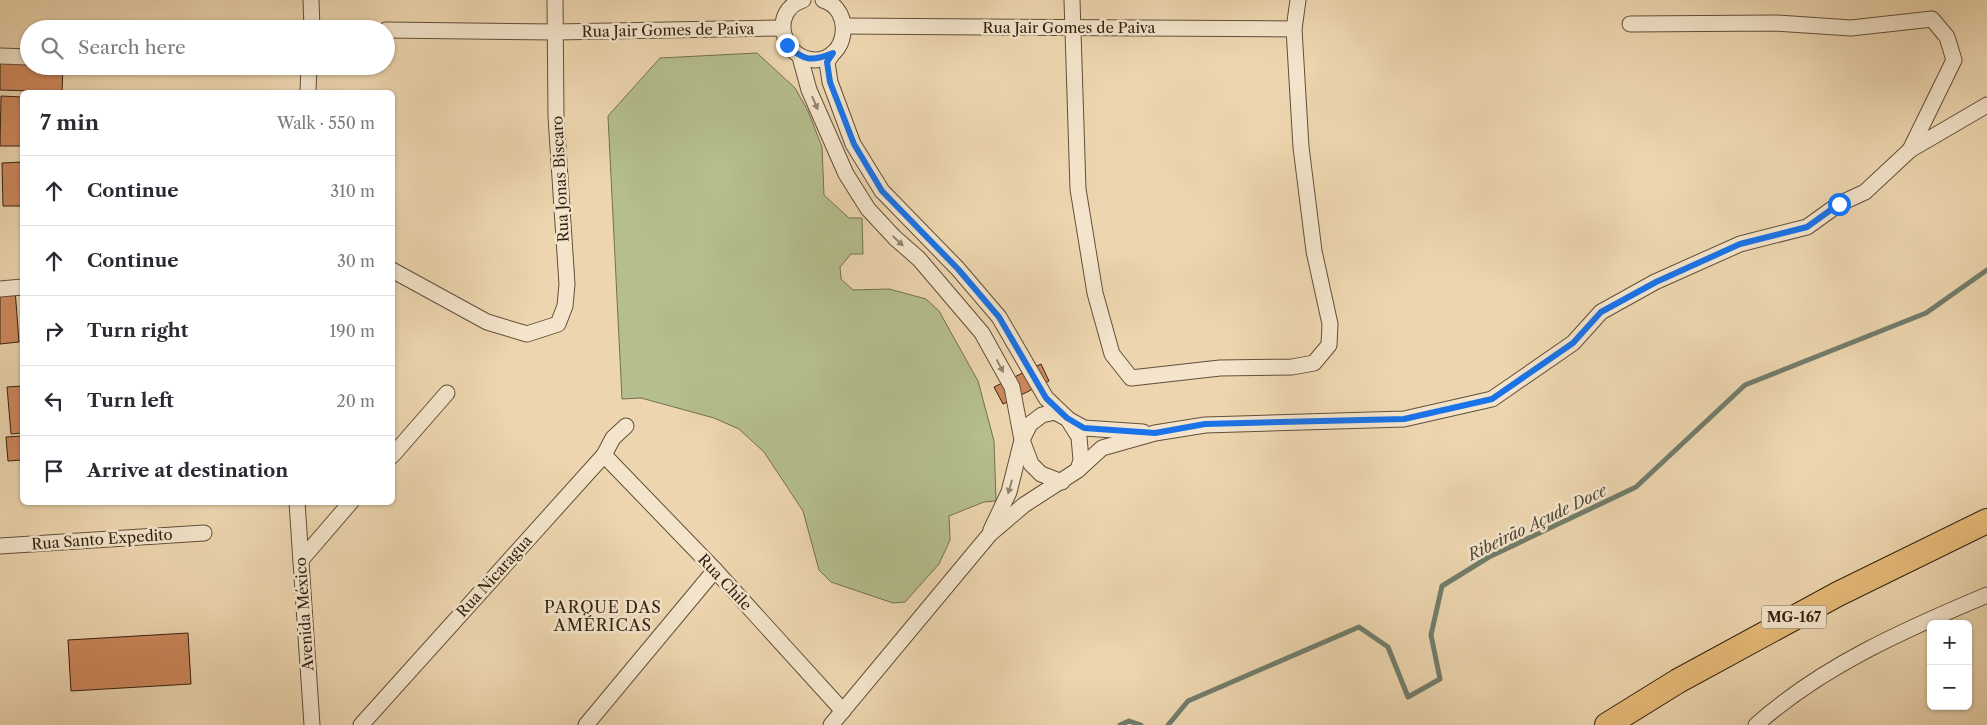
<!DOCTYPE html>
<meta charset="utf-8">
<style>
body{margin:0;font-family:"Libre Caslon Text",serif;background:#f2f2f3;color:#2b2b33}
.controls{position:absolute;right:15px;bottom:15px;display:grid;overflow:hidden;border-radius:8px;box-shadow:0 1px 4px #0004}
.controls button{width:45px;height:45px;display:grid;place-items:center;padding:0;border:0;border-bottom:1px solid #e1e1e2;background:#fff;color:#2b2b33;font:25px sans-serif}
.stop{position:absolute;width:15px;height:15px;margin:-11px;border:4px solid #1a73e8;border-radius:50%;background:#fff}
.stop.end{background:#1a73e8;border-color:#fff;box-shadow:0 1px 5px #0008}
.list{margin:0;padding:0;list-style:none}
h2{display:flex;justify-content:space-between;align-items:center;height:65px;margin:0;padding:0 20px;font-size:21px}
h2 small{font-size:16px;font-weight:400;color:#7c7c81}
.list li{display:grid;grid-template-columns:32px 1fr auto;gap:15px;align-items:center;box-sizing:border-box;height:70px;padding:0 20px;border-top:1px solid #e1e1e2}
.list b{display:block;font-size:19px;white-space:nowrap}
.list em{font-size:16px;font-style:normal;color:#7c7c81}
.icon{flex:none;width:28px;height:28px;fill:none;stroke:currentColor;stroke-width:2;stroke-linecap:round;stroke-linejoin:round}
.map{position:relative;flex:none;width:1987px;height:725px;overflow:hidden}
.search{position:absolute;background:#fff;box-shadow:0 1px 4px #0004;left:20px;top:20px;width:375px;height:55px;display:flex;align-items:center;gap:12px;box-sizing:border-box;padding:0 18px;border-radius:28px;color:#7c7c81;font-size:19px}
.panel{position:absolute;background:#fff;box-shadow:0 1px 4px #0004;left:20px;top:90px;width:375px;height:415px;border-radius:8px}
.map>svg:first-child{display:block}
</style>
<div class="map">
<svg width="1987" height="725" viewBox="0 0 1987 725">
<rect width="100%" height="100%" fill="#edd6af"/>
<filter id="stains"><feTurbulence type="fractalNoise" baseFrequency=".004" numOctaves="4"/><feColorMatrix values="0 0 0 0 .2 0 0 0 0 .09 0 0 0 0 .02 0 0 0 .5 -.17"/></filter>
<radialGradient id="worn" r=".72"><stop offset=".6" stop-color="#630" stop-opacity="0"/><stop offset="1" stop-color="#630" stop-opacity=".3"/></radialGradient>
<polygon fill="#b5be8d" stroke="#747050" points="757,53 795,88 808,111 822,147 824,195 849,218 862,218 863,254 851,254 840,267 841,279 853,290 889,289 926,299 939,311 978,381 994,441 996,501 984,502 949,516 950,540 939,564 905,602 893,603 831,582 819,570 803,511 764,452 739,429 714,418 641,398 622,399 608,116 660,58"/>
<g fill="none" stroke-linecap="round" stroke-linejoin="round">
<g stroke="#717d6b" stroke-width="5">
<polyline points="1120,725 1129,721 1141,725"/>
<polyline points="1168,725 1188,701 1359,627 1388,647 1408,697 1440,679 1431,635 1442,586 1489,557 1636,487 1745,385 1926,313 1987,270"/>
</g>
</g>
<g fill="#cd885d" stroke="#342212">
<polygon points="0,60 29,61 29,66 63,66 62,92 0,90"/>
<polygon points="1,96 22,97 22,146 0,146"/>
<polygon points="22,162 22,206 3,206 2,163"/>
<polygon points="15,289 19,342 0,344 0,290"/>
<polygon points="1041,364 1049,381 1003,404 994,387"/>
<polygon points="22,386 22,433 11,434 7,387"/>
<polygon points="22,436 22,460 8,461 6,437"/>
<polygon points="188,633 191,684 71,691 68,640"/>
</g>
<g fill="none" stroke-linecap="round" stroke-linejoin="round">
<g stroke="#624f39" stroke-width="17">
<g id="street">
<polyline points="311,0 312,29"/>
<path d="M803,0C769,11 782,59 815,60C848,60 854,9 823,0"/>
<polyline points="1072,0 1078,189 1095,293 1112,354 1131,378 1220,368 1292,367 1314,363 1329,345 1330,324 1314,251 1301,147 1294,29 1298,0"/>
<polyline points="1630,24 1776,23 1851,28 1932,19 1947,37 1954,60 1910,150"/>
<polyline points="845,26 1294,29"/>
<polyline points="386,30 555,32 782,28"/>
<polyline points="833,53 827,62 830,82 853,144 882,191 958,269 999,317 1046,398 1067,418 1079,437 1081,460 1078,470"/>
<polyline points="0,56 29,57"/>
<polyline points="800,57 809,90 846,174 868,209 895,238 919,259 982,333 1012,387 1022,440 1031,464 1041,474 1062,482"/>
<polyline points="308,92 309,66"/>
<polyline points="392,270 487,322 527,334 558,324 565,306 567,284 556,117 555,0"/>
<polyline points="0,289 22,287"/>
<polyline points="604,455 715,570 843,711"/>
<polyline points="392,456 447,393"/>
<polyline points="297,502 312,725"/>
<polyline points="991,530 1009,492 1022,440 1030,424 1042,415 1055,412 1084,428 1143,432"/>
<polyline points="0,546 204,533"/>
<polyline points="301,560 351,502"/>
<polyline points="361,725 604,455 613,438 626,426"/>
<polyline points="586,725 715,570"/>
<polyline points="831,725 990,534 1024,505 1078,470 1102,448 1155,433 1205,425 1404,419 1492,399 1573,343 1601,312 1655,282 1740,244 1807,227 1839,204 1865,192 1910,150 1987,105"/>
<path d="M1756,725C1822,666 1906,629 1987,595"/>
</g>
</g>
<g stroke="#342212" stroke-width="26">
<polyline id="primary" points="1607,725 1678,681 1838,594 1987,521"/>
</g>
<use href="#street" stroke="#f3e4cb" stroke-width="15"/>
<use href="#primary" stroke="#e6bb78" stroke-width="24"/>
</g>
<defs><path id="oneway-solid" d="M-6-.8H1V-3.2L6.5 0L1 3.2V.8H-6Z" transform="scale(1.25)"/></defs>
<g fill="#94836e">
<use href="#oneway-solid" transform="translate(815 103) rotate(67)"/>
<use href="#oneway-solid" transform="translate(898 241) rotate(43)"/>
<use href="#oneway-solid" transform="translate(1000 366) rotate(62)"/>
<use href="#oneway-solid" transform="translate(1010 487) rotate(106)"/>
</g>
<g fill="none" stroke-linecap="round" stroke-linejoin="round">
<path stroke="#1a73e8" stroke-width="6" d="M787,45C804,61 811,62 833,53L827,62L830,82L854,144L882,191L958,269L999,317L1046,398L1067,418L1084,428L1155,433L1205,424L1404,419L1492,399L1573,343L1601,312L1656,282L1740,244L1807,227L1839,204"/>
</g>
<g text-anchor="middle" dominant-baseline="central" stroke-width="5" stroke-linejoin="round" paint-order="stroke">
<rect fill="#f3e4cb" stroke="#6d5c4a" stroke-width="1" x="1761.5" y="605.5" width="65" height="23" rx="4"/>
<g font-size="14" font-weight="bold" fill="#342212">
<text x="1794" y="617">MG-167</text>
</g>
<g font-size="15" fill="#342212" stroke="#f3e4cb">
<text x="1069" y="27">Rua Jair Gomes de Paiva</text>
<text transform="translate(668 30) rotate(-1)">Rua Jair Gomes de Paiva</text>
<text transform="translate(560 179) rotate(-93)">Rua Jonas Biscaro</text>
<text transform="translate(102 539) rotate(-4)">Rua Santo Expedito</text>
<text transform="translate(494 576) rotate(-48)">Rua Nicaragua</text>
<text transform="translate(725 582) rotate(47)">Rua Chile</text>
<text transform="translate(304 614) rotate(-94)">Avenida México</text>
</g>
<g font-size="16" font-style="italic" fill="#4e4837" stroke="#f3e4cb">
<text transform="translate(1537 522) rotate(-26)">Ribeirão Açude Doce</text>
</g>
<g font-size="16" letter-spacing="1" fill="#342212" stroke="#f3e4cb">
<text x="603" y="607">PARQUE DAS<tspan x="603" dy="18">AMÉRICAS</tspan></text>
</g>
</g>
<rect width="100%" height="100%" filter="url(#stains)"/>
<rect width="100%" height="100%" fill="url(#worn)"/>
</svg>
<div class="controls">
<button>+</button>
<button>−</button>
</div>
<div class="stop" style="left:1839px;top:204px"></div>
<div class="stop end" style="left:787px;top:45px"></div>
<div class="search"><svg class="icon" aria-label="search" viewBox="0 0 24 24"><circle cx="10" cy="10" r="6"/><path d="M15 15l6 6"/></svg>Search here</div>
<section class="panel">
<h2>7 min<small>Walk · 550 m</small></h2>
<ul class="list">
<li><svg class="icon" aria-label="ahead" viewBox="0 0 24 24"><path d="M12 20V5M6 11l6-6 6 6"/></svg><div><b>Continue</b></div><em>310 m</em></li>
<li><svg class="icon" aria-label="ahead" viewBox="0 0 24 24"><path d="M12 20V5M6 11l6-6 6 6"/></svg><div><b>Continue</b></div><em>30 m</em></li>
<li><svg class="icon" aria-label="right" viewBox="0 0 24 24"><path d="M7 20v-9h11M14 6l5 5-5 5"/></svg><div><b>Turn right</b></div><em>190 m</em></li>
<li><svg class="icon" aria-label="left" viewBox="0 0 24 24"><path d="M17 20v-9H6M10 6l-5 5 5 5"/></svg><div><b>Turn left</b></div><em>20 m</em></li>
<li><svg class="icon" aria-label="arrive" viewBox="0 0 24 24"><path d="M6 21V4h12l-3 4 3 4H6"/></svg><div><b>Arrive at destination</b></div></li>
</ul>
</section>
</div>
